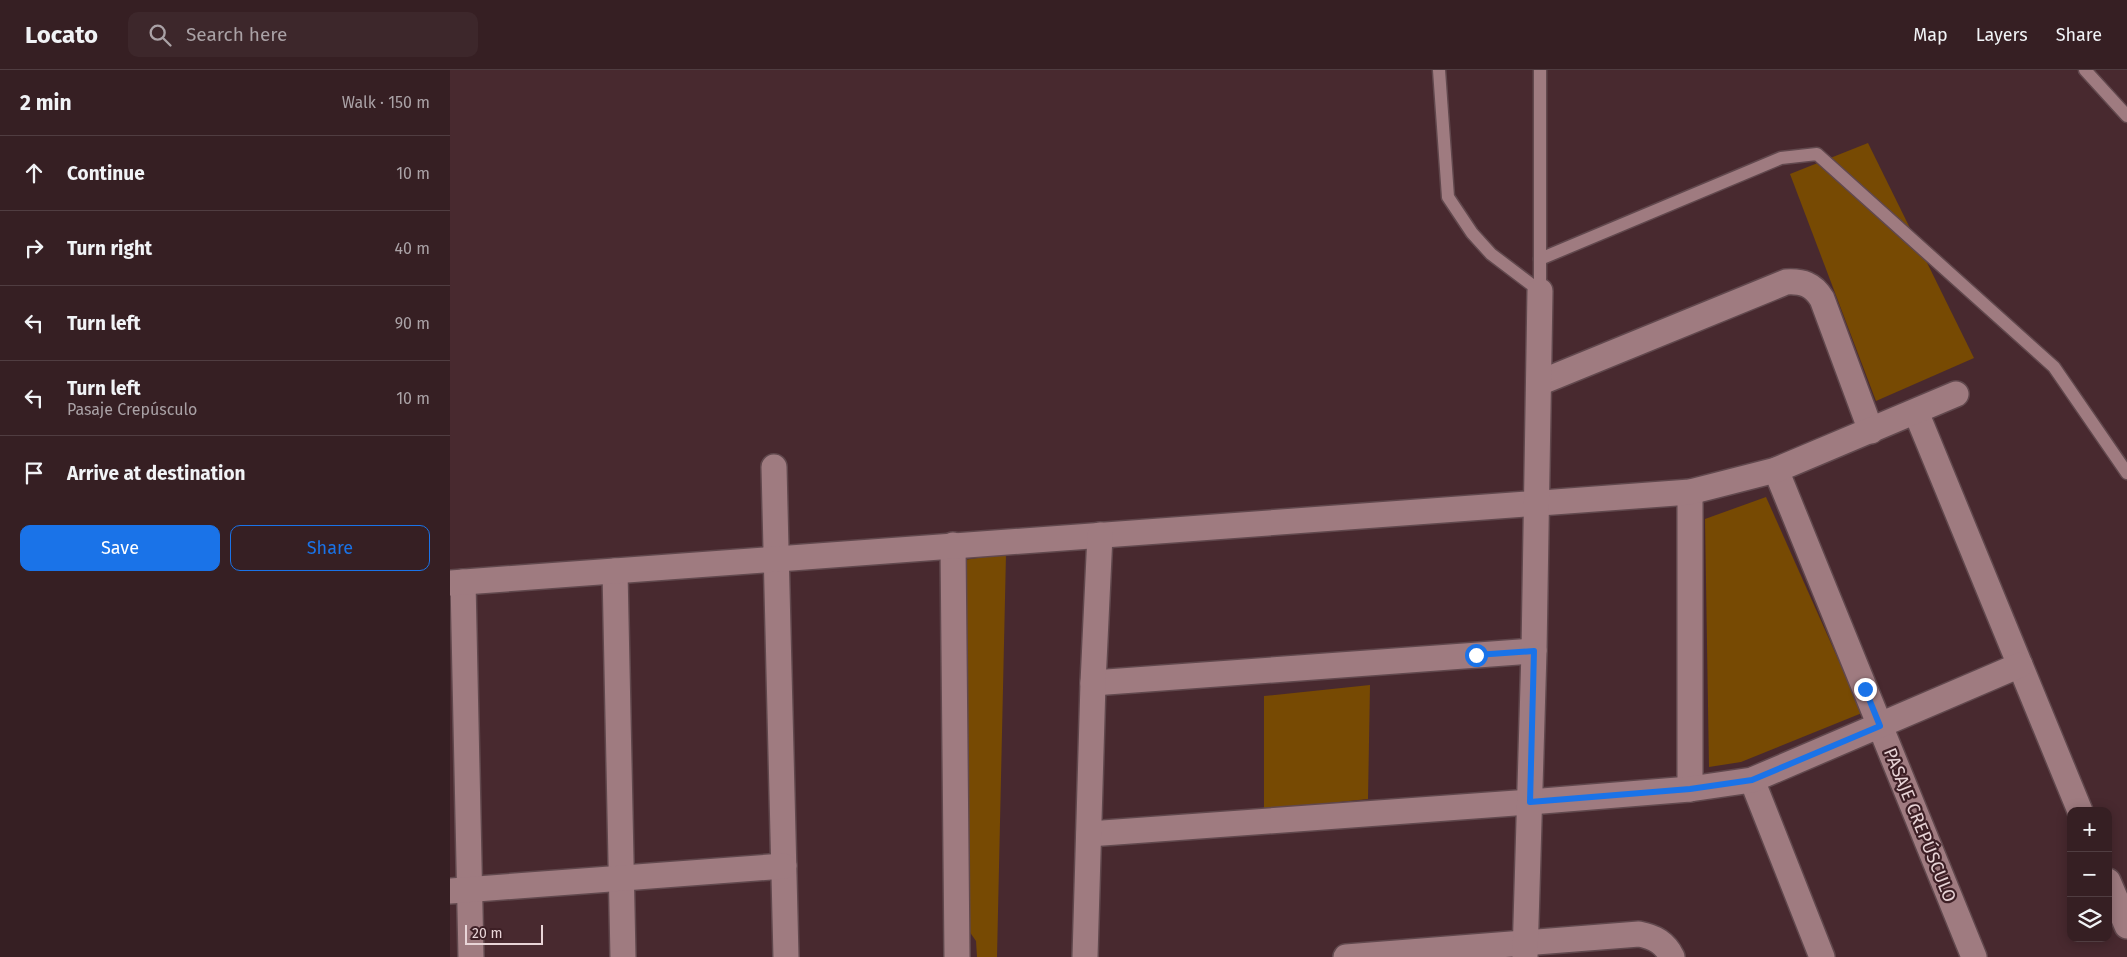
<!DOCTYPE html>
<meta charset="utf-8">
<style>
body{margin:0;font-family:"Fira Sans",sans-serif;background:#3d272b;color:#f1f3f6}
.controls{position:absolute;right:15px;bottom:15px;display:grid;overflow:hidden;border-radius:10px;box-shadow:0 2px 12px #0003}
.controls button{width:45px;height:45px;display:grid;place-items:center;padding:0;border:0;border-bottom:1px solid #503d41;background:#361f23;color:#f1f3f6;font:25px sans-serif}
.scale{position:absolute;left:15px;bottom:12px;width:78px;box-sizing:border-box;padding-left:5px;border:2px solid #e8d4d7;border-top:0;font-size:14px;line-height:18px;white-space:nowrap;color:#e8d4d7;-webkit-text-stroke:4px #3d1f25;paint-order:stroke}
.stop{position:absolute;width:15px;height:15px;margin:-11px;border:4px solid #1a73e8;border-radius:50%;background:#fff}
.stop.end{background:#1a73e8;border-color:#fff;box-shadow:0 1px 5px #0008}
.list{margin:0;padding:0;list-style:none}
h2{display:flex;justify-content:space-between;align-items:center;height:65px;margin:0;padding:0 20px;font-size:21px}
h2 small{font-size:16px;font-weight:400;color:#aaa2a6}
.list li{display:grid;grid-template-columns:32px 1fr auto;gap:15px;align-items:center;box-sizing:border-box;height:75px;padding:0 20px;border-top:1px solid #503d41}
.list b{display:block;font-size:19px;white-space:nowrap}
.list p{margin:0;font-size:16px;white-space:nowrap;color:#aaa2a6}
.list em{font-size:16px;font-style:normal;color:#aaa2a6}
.actions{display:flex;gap:10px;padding:15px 20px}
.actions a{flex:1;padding:11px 0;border:1px solid #1a73e8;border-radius:10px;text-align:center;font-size:18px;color:#1a73e8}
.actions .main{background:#1a73e8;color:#fff}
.icon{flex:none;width:28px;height:28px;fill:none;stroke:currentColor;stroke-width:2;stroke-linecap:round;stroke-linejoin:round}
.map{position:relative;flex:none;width:1677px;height:887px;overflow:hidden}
header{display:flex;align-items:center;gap:30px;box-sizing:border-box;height:70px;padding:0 25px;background:#361f23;border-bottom:1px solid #503d41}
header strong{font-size:24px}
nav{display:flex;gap:28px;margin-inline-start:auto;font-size:18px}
.search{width:350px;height:45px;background:#3d272b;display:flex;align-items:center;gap:12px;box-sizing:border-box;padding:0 18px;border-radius:10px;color:#aaa2a6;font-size:19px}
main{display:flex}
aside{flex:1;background:#361f23}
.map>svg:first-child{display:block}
</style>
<header>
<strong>Locato</strong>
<div class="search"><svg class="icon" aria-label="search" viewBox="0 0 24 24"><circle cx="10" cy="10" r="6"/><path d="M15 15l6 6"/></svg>Search here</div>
<nav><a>Map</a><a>Layers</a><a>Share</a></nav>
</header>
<main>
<aside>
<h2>2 min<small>Walk · 150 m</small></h2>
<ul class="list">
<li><svg class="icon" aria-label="ahead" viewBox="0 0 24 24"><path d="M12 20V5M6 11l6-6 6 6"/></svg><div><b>Continue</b></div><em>10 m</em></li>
<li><svg class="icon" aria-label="right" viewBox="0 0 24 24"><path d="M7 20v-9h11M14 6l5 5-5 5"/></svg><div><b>Turn right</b></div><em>40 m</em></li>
<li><svg class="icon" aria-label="left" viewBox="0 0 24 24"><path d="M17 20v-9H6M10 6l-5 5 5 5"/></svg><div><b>Turn left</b></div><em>90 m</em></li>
<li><svg class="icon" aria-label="left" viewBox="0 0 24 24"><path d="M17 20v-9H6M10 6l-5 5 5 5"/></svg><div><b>Turn left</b><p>Pasaje Crepúsculo</p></div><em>10 m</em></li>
<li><svg class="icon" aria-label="arrive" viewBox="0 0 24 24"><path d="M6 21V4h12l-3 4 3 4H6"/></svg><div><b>Arrive at destination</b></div></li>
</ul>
<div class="actions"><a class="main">Save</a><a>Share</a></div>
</aside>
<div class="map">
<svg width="1677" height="887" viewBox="0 0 1677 887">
<rect width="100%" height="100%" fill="#48292f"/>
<g fill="#774a03">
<polygon points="1418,73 1524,288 1426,331 1340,104"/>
<polygon points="1316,427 1412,643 1291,692 1259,697 1255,449"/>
<polygon points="556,484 547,887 527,887 526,871 519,861 514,490"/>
<polygon points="920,615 918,729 814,740 814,626"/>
</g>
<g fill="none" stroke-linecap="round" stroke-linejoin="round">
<g stroke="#61484d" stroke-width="15">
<g id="lane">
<polyline points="989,0 998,127 1022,163 1041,184 1090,221"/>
<polyline points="1635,0 1677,46"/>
<polyline points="1090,189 1331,88 1367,84 1604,297 1677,403"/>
<polyline points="1090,221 1090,0"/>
</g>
</g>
<g stroke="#61484d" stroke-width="28">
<g id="street">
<path d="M1089,313L1336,212C1352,211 1363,214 1372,229L1421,361"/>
<polyline points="1466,342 1630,741"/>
<polyline points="324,397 336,887"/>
<polyline points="1326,400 1524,887"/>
<polyline points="1240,422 1240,719"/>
<polyline points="503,475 507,887"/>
<polyline points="165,501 173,887"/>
<polyline points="13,512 21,887"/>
<polyline points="0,513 1240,422 1326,400 1506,324"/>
<polyline points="643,613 1084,581"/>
<polyline points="1302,710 1372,887"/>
<polyline points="639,764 1080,732 1240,719 1302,710 1570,595"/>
<polyline points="1658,811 1677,856"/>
<polyline points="0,821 334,796"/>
<polyline points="635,887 643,613 650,465"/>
<path d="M896,887L1189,864C1205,867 1215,873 1222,887"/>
<polyline points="1075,887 1084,581 1090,221"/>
</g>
</g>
<use href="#lane" stroke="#9f7b80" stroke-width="12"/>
<use href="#street" stroke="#9f7b80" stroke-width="25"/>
</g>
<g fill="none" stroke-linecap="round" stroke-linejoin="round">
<polyline stroke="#1a73e8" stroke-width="6" points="1026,585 1084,581 1080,732 1240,719 1302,710 1430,656 1415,619"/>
</g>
<g text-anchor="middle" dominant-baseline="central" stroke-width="4.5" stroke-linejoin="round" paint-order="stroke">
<g font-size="18" fill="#e8d4d7" stroke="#3d1f25">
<text transform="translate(1470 755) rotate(68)">PASAJE CREPÚSCULO</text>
</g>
</g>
</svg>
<div class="controls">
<button>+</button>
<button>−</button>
<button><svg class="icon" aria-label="layers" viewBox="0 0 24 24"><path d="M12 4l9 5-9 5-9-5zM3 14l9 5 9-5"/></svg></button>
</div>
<div class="scale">20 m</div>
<div class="stop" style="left:1026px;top:585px"></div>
<div class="stop end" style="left:1415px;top:619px"></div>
</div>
</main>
